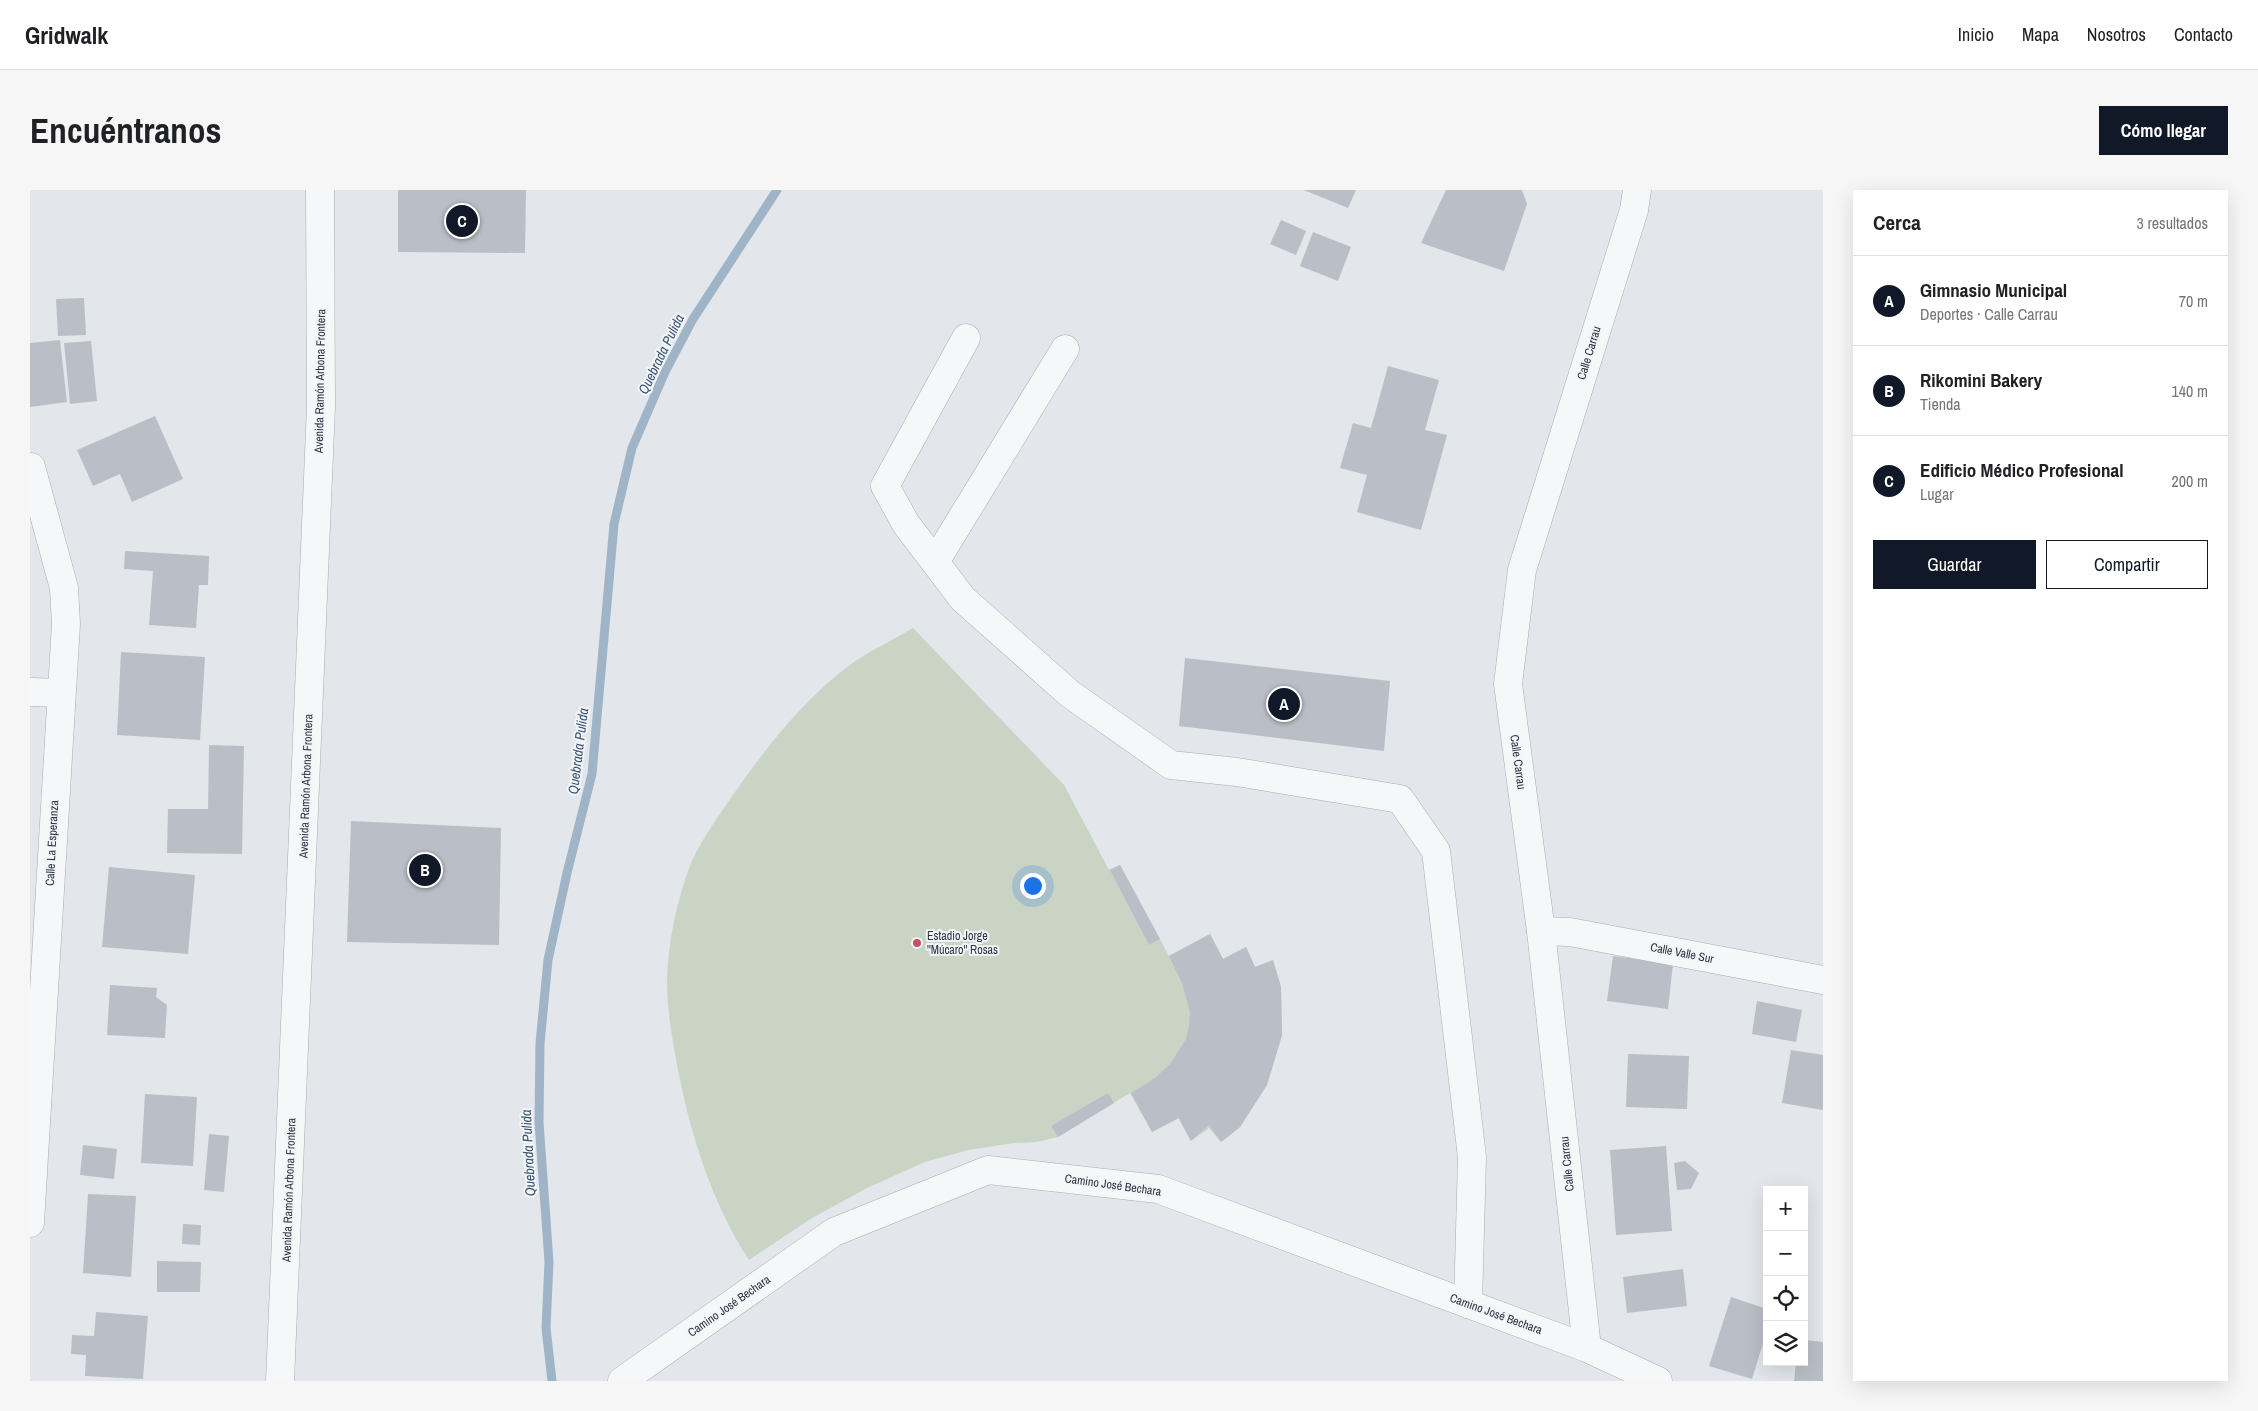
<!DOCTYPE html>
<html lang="es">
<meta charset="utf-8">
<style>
body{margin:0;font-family:"Archivo Narrow",sans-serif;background:#f6f6f6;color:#202124}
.controls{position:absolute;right:15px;bottom:15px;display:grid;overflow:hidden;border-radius:0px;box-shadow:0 5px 20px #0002}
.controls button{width:45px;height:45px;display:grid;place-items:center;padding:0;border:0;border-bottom:1px solid #e0e0e0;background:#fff;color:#202124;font:25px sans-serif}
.you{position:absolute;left:1002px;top:695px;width:18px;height:18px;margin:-12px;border:4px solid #fff;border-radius:50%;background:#1a73e8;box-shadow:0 0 0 8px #1a73e833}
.badge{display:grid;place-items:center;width:32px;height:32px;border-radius:50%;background:#111827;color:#fff;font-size:16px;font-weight:700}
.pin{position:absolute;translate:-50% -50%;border:2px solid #fff;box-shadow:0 1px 5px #0006}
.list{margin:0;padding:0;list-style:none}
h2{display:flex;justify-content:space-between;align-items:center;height:65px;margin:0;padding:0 20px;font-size:21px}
h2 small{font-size:16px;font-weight:400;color:#757577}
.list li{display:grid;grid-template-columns:32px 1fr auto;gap:15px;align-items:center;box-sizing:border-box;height:90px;padding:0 20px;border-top:1px solid #e0e0e0}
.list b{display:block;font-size:19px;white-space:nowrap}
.list p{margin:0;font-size:16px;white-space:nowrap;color:#757577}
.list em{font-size:16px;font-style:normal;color:#757577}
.actions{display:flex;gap:10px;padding:15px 20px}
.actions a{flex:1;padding:11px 0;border:1px solid #111827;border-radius:0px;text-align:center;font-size:18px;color:#111827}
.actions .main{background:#111827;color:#fff}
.icon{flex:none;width:28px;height:28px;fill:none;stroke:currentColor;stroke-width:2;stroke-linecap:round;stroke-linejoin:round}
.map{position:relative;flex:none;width:1793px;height:1191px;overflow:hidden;border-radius:0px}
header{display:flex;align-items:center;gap:30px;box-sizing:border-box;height:70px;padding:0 25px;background:#fff;border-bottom:1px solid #e0e0e0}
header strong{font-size:24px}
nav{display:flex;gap:28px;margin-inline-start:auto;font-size:18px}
.intro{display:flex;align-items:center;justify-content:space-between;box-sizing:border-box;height:120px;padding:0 30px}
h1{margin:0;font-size:35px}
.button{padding:12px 22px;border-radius:0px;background:#111827;color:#fff;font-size:18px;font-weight:700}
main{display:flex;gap:30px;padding:0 30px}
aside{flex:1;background:#fff;border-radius:0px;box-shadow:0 5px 20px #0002}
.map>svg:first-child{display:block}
</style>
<header>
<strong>Gridwalk</strong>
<nav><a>Inicio</a><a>Mapa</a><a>Nosotros</a><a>Contacto</a></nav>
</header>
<div class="intro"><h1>Encuéntranos</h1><a class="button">Cómo llegar</a></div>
<main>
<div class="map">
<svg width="1793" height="1191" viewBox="0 0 1793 1191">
<rect width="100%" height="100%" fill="#e3e6ea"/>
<path fill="#c9d4c5" d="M883,438L1034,595L1079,680L1090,675L1139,766L1180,744L1193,769L1216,757L1225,777L1243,770L1251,797L1252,845L1237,895L1210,937L1191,952L1179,938L1161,951L1148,928L1122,942L1100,903L1028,947L1007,952L984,953L938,960L895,972L837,998L782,1028L719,1070C686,1019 665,959 652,899C645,865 637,826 637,791C638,751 647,710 661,673C669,655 681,637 692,621C727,569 775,505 827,470C845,458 865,449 883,438Z"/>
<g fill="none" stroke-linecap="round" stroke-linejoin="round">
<polyline stroke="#a0b4c8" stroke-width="9" points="522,1191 516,1138 519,1072 509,932 510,853 518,770 537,683 562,584 584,334 602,258 635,182 663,129 747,0"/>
</g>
<g fill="#babfc7">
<polygon points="368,0 496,0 495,63 368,62"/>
<polygon points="1274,0 1326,0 1318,18"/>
<polygon points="1416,0 1492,0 1497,14 1474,81 1391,53"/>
<polygon points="1251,30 1276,41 1266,65 1240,54"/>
<polygon points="1283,42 1321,57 1308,91 1270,76"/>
<polygon points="54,108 56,145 28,146 26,109"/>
<polygon points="30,150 37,212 0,217 0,153"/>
<polygon points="61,151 67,211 40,214 34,153"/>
<polygon points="1358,176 1409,190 1395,240 1417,245 1391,340 1327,322 1337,285 1310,278 1323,233 1341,238"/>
<polygon points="125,226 153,289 102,312 90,284 63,296 47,260"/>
<polygon points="95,361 179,366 178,395 169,395 166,438 119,435 123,381 94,379"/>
<polygon points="91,462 175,467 170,550 87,545"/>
<polygon points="1155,468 1360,491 1354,561 1149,536"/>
<polygon points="179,555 214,556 212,664 137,663 138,619 178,619"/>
<polygon points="321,631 471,638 469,755 317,752"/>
<polygon points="1090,675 1130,749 1119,755 1080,680"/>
<polygon points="79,677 165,685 158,764 72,757"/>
<polygon points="1180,744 1193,769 1216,757 1225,777 1243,770 1251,797 1252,845 1237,895 1210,937 1191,952 1179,935 1161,951 1149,928 1122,942 1101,903 1125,888 1140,874 1156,849 1159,836 1160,822 1152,793 1139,766"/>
<polygon points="1583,766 1643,774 1638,819 1577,811"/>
<polygon points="80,795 127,798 126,807 137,815 135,848 77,845"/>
<polygon points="1727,811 1772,820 1766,852 1722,844"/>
<polygon points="1761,860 1793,865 1793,920 1752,913"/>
<polygon points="1598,864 1659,866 1657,919 1596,917"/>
<polygon points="1078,903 1084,913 1028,947 1021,936"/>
<polygon points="115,904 167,907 163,976 111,973"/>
<polygon points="179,944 199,946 194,1002 174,1000"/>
<polygon points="53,955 87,959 84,989 50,985"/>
<polygon points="1636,956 1642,1041 1586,1045 1580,960"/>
<polygon points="1655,971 1669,983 1661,999 1647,1000 1644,973"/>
<polygon points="58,1004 106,1006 101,1087 53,1083"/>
<polygon points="153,1034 171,1035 170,1055 152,1054"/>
<polygon points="127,1071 171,1072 170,1102 127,1102"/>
<polygon points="1653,1079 1657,1116 1597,1123 1593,1087"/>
<polygon points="1701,1107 1737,1119 1737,1140 1722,1189 1679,1176"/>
<polygon points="66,1122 118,1126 113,1189 55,1186 56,1165 41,1164 42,1145 64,1146"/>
<polygon points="1774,1150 1793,1152 1793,1191 1764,1191 1766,1172 1774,1172"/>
</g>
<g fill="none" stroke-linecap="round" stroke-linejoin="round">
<g stroke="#a8adb4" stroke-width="29">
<g id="minor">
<polyline points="936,148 855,296 876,334 933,409 1040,504 1141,575 1207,582 1370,609 1406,661 1442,967 1438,1114"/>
<polyline points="905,372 1035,159"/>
<polyline points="0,502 30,503"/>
<polyline points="1511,741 1540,742 1793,790"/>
<polyline points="0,1033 36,434 34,398 1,277"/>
<polyline points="1557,1158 1511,741 1478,494 1492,380 1604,20 1607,0"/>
<polyline points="250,1191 291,216 290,0"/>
<polyline points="592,1191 804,1042 958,980 1128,999 1557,1158 1628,1191"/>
</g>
</g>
<use href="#minor" stroke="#f6f7f9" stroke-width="28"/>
</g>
<circle fill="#c85064" stroke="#f3f5f8" stroke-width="2" cx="887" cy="753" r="5"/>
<g text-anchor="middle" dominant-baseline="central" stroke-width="4" stroke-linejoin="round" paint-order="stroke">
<g font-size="12" fill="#2c3442" stroke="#f3f5f8">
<text transform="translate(1559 163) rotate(-73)">Calle Carrau</text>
<text transform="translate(290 191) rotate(-89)">Avenida Ramón Arbona Frontera</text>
<text transform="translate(1488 572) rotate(82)">Calle Carrau</text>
<text transform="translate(276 596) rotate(-88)">Avenida Ramón Arbona Frontera</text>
<text transform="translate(22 653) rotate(-87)">Calle La Esperanza</text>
<text transform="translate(1652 763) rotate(11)">Calle Valle Sur</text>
<text transform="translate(1537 974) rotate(-96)">Calle Carrau</text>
<text transform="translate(1083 995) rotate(8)">Camino José Bechara</text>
<text transform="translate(259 1000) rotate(-88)">Avenida Ramón Arbona Frontera</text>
<text transform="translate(699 1116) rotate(-35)">Camino José Bechara</text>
<text transform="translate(1466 1124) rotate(20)">Camino José Bechara</text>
</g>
<g font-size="12" fill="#2c3442" stroke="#f3f5f8" text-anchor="start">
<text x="897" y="746">Estadio Jorge<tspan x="897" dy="14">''Múcaro'' Rosas</tspan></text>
</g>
<g font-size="14" font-style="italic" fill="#385474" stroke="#f3f5f8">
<text transform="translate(631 164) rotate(-64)">Quebrada Pulida</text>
<text transform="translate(548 561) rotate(-83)">Quebrada Pulida</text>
<text transform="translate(498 963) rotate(-93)">Quebrada Pulida</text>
</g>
</g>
</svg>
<div class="controls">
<button>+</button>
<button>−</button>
<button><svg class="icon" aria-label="locate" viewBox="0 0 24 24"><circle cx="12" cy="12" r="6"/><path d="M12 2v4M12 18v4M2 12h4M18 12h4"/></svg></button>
<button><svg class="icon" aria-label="layers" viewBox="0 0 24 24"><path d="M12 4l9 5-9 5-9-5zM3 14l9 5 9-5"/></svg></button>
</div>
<div class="you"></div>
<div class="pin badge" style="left:1254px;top:514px">A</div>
<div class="pin badge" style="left:395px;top:680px">B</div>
<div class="pin badge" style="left:432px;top:31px">C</div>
</div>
<aside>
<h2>Cerca<small>3 resultados</small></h2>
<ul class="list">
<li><span class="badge">A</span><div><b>Gimnasio Municipal</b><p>Deportes · Calle Carrau</p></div><em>70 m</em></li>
<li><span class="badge">B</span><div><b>Rikomini Bakery</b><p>Tienda</p></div><em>140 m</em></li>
<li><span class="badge">C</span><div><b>Edificio Médico Profesional</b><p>Lugar</p></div><em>200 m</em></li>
</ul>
<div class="actions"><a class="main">Guardar</a><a>Compartir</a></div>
</aside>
</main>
